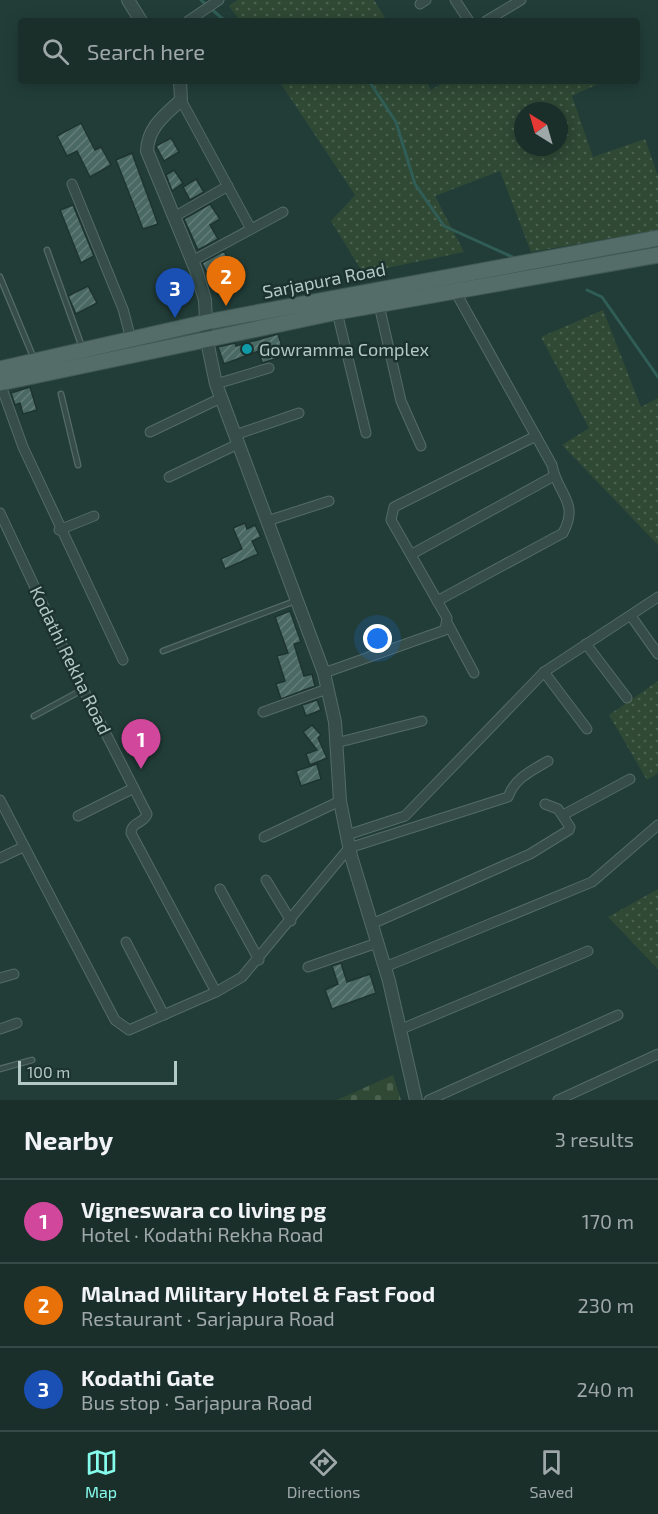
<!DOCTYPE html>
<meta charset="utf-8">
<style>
body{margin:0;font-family:"Exo 2",sans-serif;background:#273a36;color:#f1f3f6}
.compass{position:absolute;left:514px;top:102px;width:54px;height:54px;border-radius:50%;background:#1a2e2a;box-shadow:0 3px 15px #0003;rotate:323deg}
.scale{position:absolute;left:18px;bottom:15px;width:159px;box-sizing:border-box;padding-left:6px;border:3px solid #b2c9c5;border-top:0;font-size:16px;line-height:21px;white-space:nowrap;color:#b2c9c5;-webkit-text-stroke:4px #1c322e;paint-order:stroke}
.you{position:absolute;left:378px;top:639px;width:21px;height:21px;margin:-15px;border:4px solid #fff;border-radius:50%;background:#1a73e8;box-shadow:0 0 0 9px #1a73e833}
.badge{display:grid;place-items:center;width:39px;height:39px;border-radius:50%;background:#85fbeb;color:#fff;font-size:20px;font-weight:700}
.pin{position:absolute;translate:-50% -50px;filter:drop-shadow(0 2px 3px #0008)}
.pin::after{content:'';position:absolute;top:32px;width:21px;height:18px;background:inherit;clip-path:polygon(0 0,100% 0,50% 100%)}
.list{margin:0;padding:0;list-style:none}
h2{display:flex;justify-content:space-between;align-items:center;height:78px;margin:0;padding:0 24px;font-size:26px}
h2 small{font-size:20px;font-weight:400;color:#9fa8a8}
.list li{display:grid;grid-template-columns:39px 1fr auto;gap:18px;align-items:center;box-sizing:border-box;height:84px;padding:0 24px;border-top:2px solid #384a47}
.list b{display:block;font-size:22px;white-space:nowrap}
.list p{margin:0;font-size:20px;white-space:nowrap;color:#9fa8a8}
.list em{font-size:20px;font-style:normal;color:#9fa8a8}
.icon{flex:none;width:33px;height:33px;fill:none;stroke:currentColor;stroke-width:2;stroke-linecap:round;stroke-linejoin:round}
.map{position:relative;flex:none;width:658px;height:1100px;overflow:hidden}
.search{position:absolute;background:#1a2e2a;box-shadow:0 3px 15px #0003;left:18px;right:18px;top:18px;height:66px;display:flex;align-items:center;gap:15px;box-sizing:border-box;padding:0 21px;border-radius:6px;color:#9fa8a8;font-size:22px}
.sheet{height:330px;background:#1a2e2a}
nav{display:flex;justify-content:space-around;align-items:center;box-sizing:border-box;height:84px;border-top:2px solid #384a47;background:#1a2e2a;font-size:16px;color:#9fa8a8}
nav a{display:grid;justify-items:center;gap:3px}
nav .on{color:#85fbeb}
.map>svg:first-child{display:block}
</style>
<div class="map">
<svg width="658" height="1100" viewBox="0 0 658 1100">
<defs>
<pattern id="grass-dots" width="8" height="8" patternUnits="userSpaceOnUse" patternTransform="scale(1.5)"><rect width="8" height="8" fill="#2f4935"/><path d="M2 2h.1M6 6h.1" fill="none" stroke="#4b6251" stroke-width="1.8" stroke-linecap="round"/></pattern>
<pattern id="cemetery-stones" width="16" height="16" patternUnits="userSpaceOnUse" patternTransform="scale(1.5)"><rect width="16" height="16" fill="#2f4935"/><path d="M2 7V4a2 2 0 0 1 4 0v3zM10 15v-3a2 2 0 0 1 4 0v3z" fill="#4b6251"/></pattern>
<pattern id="building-hatch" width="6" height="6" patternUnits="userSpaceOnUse" patternTransform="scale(1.5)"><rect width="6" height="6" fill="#4b6964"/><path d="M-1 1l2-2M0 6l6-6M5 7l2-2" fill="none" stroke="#637d79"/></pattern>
</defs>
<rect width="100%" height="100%" fill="#223d38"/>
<g fill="url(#grass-dots)" fill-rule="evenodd">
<polygon points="237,0 374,0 387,21 240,21 229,6"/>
<path d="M279,81H426L431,90L446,81H597L598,84L572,96L593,157L645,139L658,176V230L531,252L500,171L435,196L464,252L363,273L331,221L355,195ZM523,111H559V147H523Z"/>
<polygon points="603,310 641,407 658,398 658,545 562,445 589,428 541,337"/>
<polygon points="658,681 658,773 647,780 609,715"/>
<polygon points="658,889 658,969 608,917"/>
</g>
<polygon fill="url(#cemetery-stones)" points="393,1075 401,1100 337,1100"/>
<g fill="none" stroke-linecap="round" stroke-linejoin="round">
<g stroke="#305e57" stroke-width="3">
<polyline points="201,0 224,20 232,21"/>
<polyline points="369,81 396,122 415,184 444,226 517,259"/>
<polyline points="587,290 602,297 658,377"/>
</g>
</g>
<g fill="url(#building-hatch)" stroke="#1e3430" stroke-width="1.5">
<polygon points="81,123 95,150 101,147 111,165 90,177 77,151 67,156 57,136"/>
<polygon points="171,138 179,152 164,161 156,146"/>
<polygon points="132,153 158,224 143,229 116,160"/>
<polygon points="174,170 183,183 172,191 166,175"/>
<polygon points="196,179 204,192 190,200 183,187"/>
<polygon points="210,204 220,219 210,225 218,239 198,250 184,219"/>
<polygon points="73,205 94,256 81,263 60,210"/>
<polygon points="224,251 231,265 209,277 202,263"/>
<polygon points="88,286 97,303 76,314 68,296"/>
<polygon points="278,334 285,356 262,363 259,351 224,364 218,347 235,343 236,346"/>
<polygon points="30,387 37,410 23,414 20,403 15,405 11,393"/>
<polygon points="245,523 247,529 255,525 261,537 252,541 258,554 225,569 221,559 242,549 233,528"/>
<polygon points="290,611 301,642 294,644 304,676 312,674 315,686 281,699 276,684 285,681 277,656 288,653 275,617"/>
<polygon points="317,700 321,710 306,716 302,705"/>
<polygon points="312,725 321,735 318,738 327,758 310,765 306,754 317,750 303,732"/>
<polygon points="317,764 321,779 301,786 296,771"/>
<polygon points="341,963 347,982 370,974 376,993 332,1009 325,990 338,984 332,966"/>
</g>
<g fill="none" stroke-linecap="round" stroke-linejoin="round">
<g stroke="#546b67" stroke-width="7">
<g id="service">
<polyline points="47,250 82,347"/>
<polyline points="0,277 34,359"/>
<polyline points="61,394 78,465"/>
<polyline points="163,651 295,601"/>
<polyline points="34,716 82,690"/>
<polyline points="0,1069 32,1060"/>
</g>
</g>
<g stroke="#546b67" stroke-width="11">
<g id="minor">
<polyline points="455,0 469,21"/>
<polyline points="420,4 426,0"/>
<polyline points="188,21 219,0"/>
<polyline points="486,21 521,0"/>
<polyline points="181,100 251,229"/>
<polyline points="72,184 123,309 131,339"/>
<polyline points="174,217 228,186"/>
<polyline points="192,261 283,212"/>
<polyline points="379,305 401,401 421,446"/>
<polyline points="337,312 366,433"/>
<polyline points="0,383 23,447 123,660"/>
<polyline points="216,384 269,368"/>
<polyline points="150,432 221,398"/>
<polyline points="235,435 299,413"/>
<polyline points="169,477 238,444"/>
<path d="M0,513L78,679L147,814C145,823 131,822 131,833L216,992"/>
<polyline points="267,521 329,501"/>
<polyline points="59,530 94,516"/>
<polyline points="412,554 554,476"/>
<path d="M437,601L563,533C580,502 557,494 552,465L455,291"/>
<polyline points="631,616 658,654"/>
<polyline points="448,624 474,673"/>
<polyline points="586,644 627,698"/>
<polyline points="544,672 587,729"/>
<polyline points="324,673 445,630 447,618 391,520 394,507 536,436"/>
<polyline points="263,712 327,689"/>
<polyline points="336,743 422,721"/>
<path d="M0,800L115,1020L129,1030L216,992L242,977L349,848L508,797C515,778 531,771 548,761"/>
<polyline points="563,815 630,779"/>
<polyline points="78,816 134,788"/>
<polyline points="347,835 405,816 544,672 658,597"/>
<polyline points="264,837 340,801"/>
<polyline points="0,858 23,847"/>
<polyline points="266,880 291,921"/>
<polyline points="220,889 259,960"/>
<polyline points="372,924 530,854 569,830 570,827 558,809 545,804"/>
<polyline points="126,942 164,1015"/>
<polyline points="308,967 377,943"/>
<polyline points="385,967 592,882 658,825"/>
<polyline points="0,978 14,974"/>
<polyline points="0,1029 17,1023"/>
<polyline points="399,1030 588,951"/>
<polyline points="429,1100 618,1015"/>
<polyline points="558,1100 658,1054"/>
</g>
</g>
<g stroke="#546b67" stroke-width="14">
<g id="tertiary">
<polyline points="128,0 141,21"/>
<path d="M180,81L181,100C164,116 148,127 147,151L196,270L205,300L207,341L216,384L324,673L335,722L340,801L351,856L389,981L416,1100"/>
</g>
</g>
<g stroke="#425955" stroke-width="17">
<g id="primary">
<polyline points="0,369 207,322 658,238"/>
<polyline points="0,383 337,312 658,255"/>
</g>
</g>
<use href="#service" stroke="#364d49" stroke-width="4.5"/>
<use href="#minor" stroke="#364d49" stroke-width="9"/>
<use href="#tertiary" stroke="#364d49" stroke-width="12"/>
<use href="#primary" stroke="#546d69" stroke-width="15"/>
</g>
<circle fill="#0f9aa8" stroke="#1c322e" stroke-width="2" cx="247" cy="349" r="6"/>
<g text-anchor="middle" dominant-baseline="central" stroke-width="5" stroke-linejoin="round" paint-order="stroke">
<g font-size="18" fill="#b2c9c5" stroke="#1c322e">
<text transform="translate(324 280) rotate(-11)">Sarjapura Road</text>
<text transform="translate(71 660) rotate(64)">Kodathi Rekha Road</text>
</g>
<g font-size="18" fill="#b2c9c5" stroke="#1c322e" text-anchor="start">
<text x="259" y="349">Gowramma Complex</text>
</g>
</g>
</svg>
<svg class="compass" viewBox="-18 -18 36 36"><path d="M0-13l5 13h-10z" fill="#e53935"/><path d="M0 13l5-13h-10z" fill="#9fa8a8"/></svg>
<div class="scale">100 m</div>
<div class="you"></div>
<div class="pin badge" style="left:141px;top:769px;background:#d1479c">1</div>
<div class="pin badge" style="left:226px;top:306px;background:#e8710a">2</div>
<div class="pin badge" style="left:175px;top:318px;background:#1a4fb4">3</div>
<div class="search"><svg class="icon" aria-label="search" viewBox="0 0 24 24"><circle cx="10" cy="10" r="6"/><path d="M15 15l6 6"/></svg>Search here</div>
</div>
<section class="sheet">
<h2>Nearby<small>3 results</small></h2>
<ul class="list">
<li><span class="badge" style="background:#d1479c">1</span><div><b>Vigneswara co living pg</b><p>Hotel · Kodathi Rekha Road</p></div><em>170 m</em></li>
<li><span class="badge" style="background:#e8710a">2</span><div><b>Malnad Military Hotel &amp; Fast Food</b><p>Restaurant · Sarjapura Road</p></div><em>230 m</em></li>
<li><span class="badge" style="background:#1a4fb4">3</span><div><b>Kodathi Gate</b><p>Bus stop · Sarjapura Road</p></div><em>240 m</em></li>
</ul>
</section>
<nav>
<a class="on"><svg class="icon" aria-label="map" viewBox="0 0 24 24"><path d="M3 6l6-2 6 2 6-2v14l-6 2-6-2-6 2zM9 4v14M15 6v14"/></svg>Map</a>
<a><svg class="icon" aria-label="directions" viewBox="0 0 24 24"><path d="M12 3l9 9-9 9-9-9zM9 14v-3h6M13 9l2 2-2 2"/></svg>Directions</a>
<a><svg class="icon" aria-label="saved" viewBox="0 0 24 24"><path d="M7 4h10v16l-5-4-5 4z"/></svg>Saved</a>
</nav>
